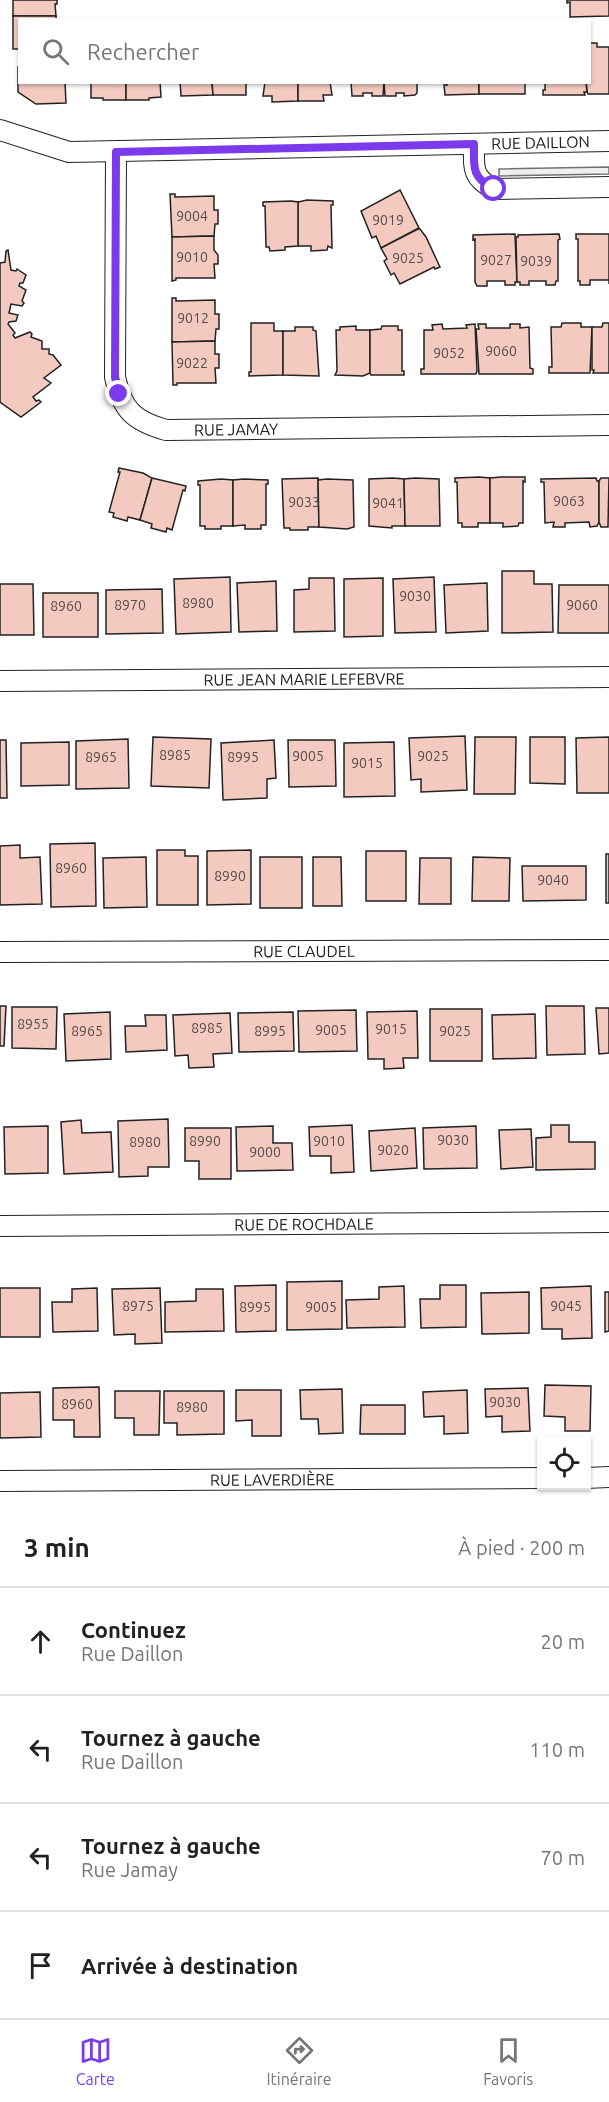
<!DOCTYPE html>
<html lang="fr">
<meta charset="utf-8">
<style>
body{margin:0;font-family:Ubuntu,sans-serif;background:#f6f6f6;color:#222}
.controls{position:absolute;right:18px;bottom:18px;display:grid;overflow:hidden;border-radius:0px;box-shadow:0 2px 4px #0004}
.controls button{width:54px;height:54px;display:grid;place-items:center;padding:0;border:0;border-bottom:2px solid #e0e0e0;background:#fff;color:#222;font:30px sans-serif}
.stop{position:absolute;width:18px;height:18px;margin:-14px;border:4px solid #7c3aed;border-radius:50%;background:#fff}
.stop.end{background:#7c3aed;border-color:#fff;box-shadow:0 2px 6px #0008}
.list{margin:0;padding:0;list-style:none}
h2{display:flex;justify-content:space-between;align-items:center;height:78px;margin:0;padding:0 24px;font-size:26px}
h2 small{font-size:20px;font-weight:400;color:#767676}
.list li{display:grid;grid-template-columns:39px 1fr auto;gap:18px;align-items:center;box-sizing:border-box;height:108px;padding:0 24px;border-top:2px solid #e0e0e0}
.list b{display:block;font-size:22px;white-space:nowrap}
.list p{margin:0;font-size:20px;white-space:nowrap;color:#767676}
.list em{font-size:20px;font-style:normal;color:#767676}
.icon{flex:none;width:33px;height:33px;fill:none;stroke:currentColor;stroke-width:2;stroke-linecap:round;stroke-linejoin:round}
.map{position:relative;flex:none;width:609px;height:1508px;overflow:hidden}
.search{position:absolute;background:#fff;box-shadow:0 2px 4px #0004;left:18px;right:18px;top:18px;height:66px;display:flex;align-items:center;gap:15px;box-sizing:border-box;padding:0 21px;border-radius:0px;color:#767676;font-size:22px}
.sheet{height:510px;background:#fff}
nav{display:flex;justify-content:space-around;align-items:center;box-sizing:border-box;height:84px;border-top:2px solid #e0e0e0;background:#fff;font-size:16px;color:#767676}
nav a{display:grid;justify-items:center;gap:3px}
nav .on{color:#7c3aed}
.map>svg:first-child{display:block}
</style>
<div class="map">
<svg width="609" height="1508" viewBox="0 0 609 1508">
<rect width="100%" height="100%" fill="#fff"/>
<polygon fill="#eee" stroke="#6f6f6f" stroke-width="1.5" points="609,167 609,174 499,176 499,169"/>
<g fill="#f3c9c0" stroke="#222" stroke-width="1.5">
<polygon points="13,0 57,0 57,4 55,4 56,16 13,16"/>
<polygon points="567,0 609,0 609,16 570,17 570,2 567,3"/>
<polygon points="13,16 56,16 56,20 20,20 20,49 13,49"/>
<polygon points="590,43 597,43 597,47 609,47 609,94 588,94 587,92 586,82 590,82"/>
<polygon points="18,67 20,67 20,82 65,82 66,103 36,104 18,92"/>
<polygon points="91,82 126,82 126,100 103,100 103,98 91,98"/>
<polygon points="126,82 160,82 161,97 149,98 149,100 126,100"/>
<polygon points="180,82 212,82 213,95 181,96"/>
<polygon points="212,82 246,82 246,95 213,95"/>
<polygon points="265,82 298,82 298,101 272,102 272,96 263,96"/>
<polygon points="298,82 330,82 332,95 323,95 324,101 298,101"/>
<polygon points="351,82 384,82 383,96 372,96 372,93 363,93 363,96 352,96"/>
<polygon points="384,82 417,82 417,93 415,95 404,96 404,93 396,93 396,96 385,96"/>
<polygon points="447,82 479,82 479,94 445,95 444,85 447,85"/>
<rect x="479" y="82" width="46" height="12"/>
<polygon points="545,82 586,82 587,92 584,92 585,95 543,95 543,90 545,90"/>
<polygon points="400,190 419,228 381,248 376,236 372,238 361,211"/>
<polygon points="170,194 175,194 175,197 214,196 214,210 218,210 218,224 215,224 214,236 172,237"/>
<polygon points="307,200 333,201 333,205 331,205 332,248 328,246 327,250 311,251 311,246 298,246 298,202"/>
<polygon points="291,201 298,202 298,246 285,247 285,250 270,251 269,247 266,247 265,206 263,206 263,202"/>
<polygon points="418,229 420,229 426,237 440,267 435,269 434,267 400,284 394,273 391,275 384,261 387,259 381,248"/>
<polygon points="515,234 517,282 515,282 515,285 505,285 505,281 487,281 487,286 477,286 475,282 475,239 473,240 473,235"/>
<polygon points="559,234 560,239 558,240 558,281 556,281 555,285 546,285 546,281 529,281 529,285 520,285 520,282 517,282 516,237 518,237 518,235"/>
<polygon points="576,234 609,234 609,284 609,280 590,280 590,285 580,285 580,281 578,281 578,239 576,239"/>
<polygon points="214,236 214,250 218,255 218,264 214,264 215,278 176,278 176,280 172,281 172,237"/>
<polygon points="8,250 11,270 16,271 17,269 26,275 23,283 20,283 19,286 26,290 22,301 24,303 22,306 11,304 9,313 18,315 16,321 9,322 8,324 15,333 13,335 15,338 30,332 32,334 31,337 42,341 42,349 49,349 49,354 53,355 61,365 44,378 51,383 33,397 36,401 39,400 41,402 21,417 0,402 0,263 5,262 6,251"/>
<polygon points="172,298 176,298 176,301 215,300 215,314 219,314 219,329 216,329 215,341 172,342"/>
<polygon points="251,323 274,323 274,331 283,331 283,375 249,376 249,372 251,372"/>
<polygon points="562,323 581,323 581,327 592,327 590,373 549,373 549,367 552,367 551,327 561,327"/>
<polygon points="603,323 609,323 609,373 593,373 594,370 592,370 592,327 602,327"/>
<polygon points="442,324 443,329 467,328 466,325 475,324 477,371 476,374 421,374 421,369 424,369 424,330 433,330 432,325"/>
<polygon points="478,324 486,324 486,328 510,328 510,324 520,324 520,328 529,327 530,368 533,369 533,374 479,374 476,329 479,329"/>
<polygon points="356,326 356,330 370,330 370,373 363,376 335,375 337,371 336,330 340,330 340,327"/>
<polygon points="382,326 398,326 398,330 402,330 402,371 404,371 404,375 371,375 370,373 370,330 381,329"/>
<polygon points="295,327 313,327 313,330 316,331 319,376 283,375 283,331 295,331"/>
<polygon points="215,341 215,354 219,354 219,368 215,368 216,383 177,383 177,385 173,385 172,342"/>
<polygon points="119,468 143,473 152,478 140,520 128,517 127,521 113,517 114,513 109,512 120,472 118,472"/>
<polygon points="479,477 490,478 490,523 478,523 478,527 462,527 462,523 458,523 457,482 455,482 455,478"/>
<polygon points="501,477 525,477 525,482 523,481 523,523 519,523 518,526 503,527 503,523 490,523 490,478"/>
<polygon points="152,478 186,486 185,491 183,490 172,530 167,528 166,532 151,528 152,524 140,520"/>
<polygon points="318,478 319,527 308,527 308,530 290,530 290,528 284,528 282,479"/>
<polygon points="393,478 404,479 405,526 392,526 392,528 369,526 369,479"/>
<polygon points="415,478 439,479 440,526 405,526 404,479"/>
<polygon points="596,478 597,481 599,481 599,522 597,526 590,527 589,522 565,523 565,527 553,527 554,522 545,523 544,482 541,482 541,479"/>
<polygon points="601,478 609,478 608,527 601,527 599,522 599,481"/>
<polygon points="221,479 233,480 233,526 221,526 221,529 205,529 205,526 200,526 200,485 198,485 198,481"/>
<polygon points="244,479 268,480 268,484 266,484 266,525 261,525 261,529 245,529 245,525 233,526 233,480"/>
<polygon points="327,479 353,480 354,527 347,529 319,527 318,480"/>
<polygon points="502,571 534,571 534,584 552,584 553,632 502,633"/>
<polygon points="230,577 231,632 176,634 174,579"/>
<polygon points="434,577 436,632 395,633 393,579"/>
<polygon points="309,578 334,578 335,631 294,632 294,590 309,589"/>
<polygon points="383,578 383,636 344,637 344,579"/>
<polygon points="276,581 277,631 239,632 237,583"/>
<polygon points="487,583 488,631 446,633 444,585"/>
<polygon points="0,584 33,584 34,635 0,635"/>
<polygon points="559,585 609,585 609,633 558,633"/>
<polygon points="162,589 163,633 106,634 106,590"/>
<rect x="43" y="593" width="55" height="44"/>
<polygon points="465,736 467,790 421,792 421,779 411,780 409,738"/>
<polygon points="153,737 211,739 209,788 151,786"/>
<polygon points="475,737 516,737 515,794 474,794"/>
<polygon points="530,737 565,737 565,784 530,783"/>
<polygon points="609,737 609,793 577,793 576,738"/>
<polygon points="128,739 129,788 76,789 76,741"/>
<polygon points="0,740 6,740 7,798 0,798"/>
<polygon points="274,740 276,778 267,779 267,798 223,800 221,743"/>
<polygon points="288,740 335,740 336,786 289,787"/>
<polygon points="69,742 69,785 21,786 21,743"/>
<polygon points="394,742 395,796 344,797 344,743"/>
<polygon points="95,843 96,906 51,907 50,844"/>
<polygon points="20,845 20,858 40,857 42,904 0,905 0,846"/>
<polygon points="157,850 185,850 185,856 198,856 198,905 157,905"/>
<polygon points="251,850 251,904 207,905 207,851"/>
<rect x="366" y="851" width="40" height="50"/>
<rect x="606" y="854" width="3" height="49"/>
<polygon points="146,857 147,907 104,908 103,858"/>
<rect x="260" y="857" width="42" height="51"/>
<polygon points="313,857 341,857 342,906 313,906"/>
<polygon points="473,857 510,858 509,901 472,901"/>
<polygon points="420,858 451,858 451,904 419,904"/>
<polygon points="522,866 586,866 586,900 523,901"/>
<polygon points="0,1006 6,1006 4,1046 0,1046"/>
<polygon points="546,1006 584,1006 585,1054 547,1055"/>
<polygon points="12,1007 57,1007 56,1049 12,1048"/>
<polygon points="596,1008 609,1008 609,1053 599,1054"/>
<rect x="430" y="1009" width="52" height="52"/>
<polygon points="356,1010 357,1051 299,1052 298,1011"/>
<polygon points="417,1011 418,1058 403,1058 404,1068 384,1069 384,1059 368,1059 367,1012"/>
<polygon points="110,1012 111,1059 66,1061 64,1014"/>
<polygon points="293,1012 294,1051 239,1052 238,1013"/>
<polygon points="230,1013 232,1053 213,1054 214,1067 189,1068 188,1055 175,1056 173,1015"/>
<polygon points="535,1014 536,1058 493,1059 492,1015"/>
<polygon points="145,1015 166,1015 167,1050 126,1052 125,1026 146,1026"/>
<polygon points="168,1119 169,1167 148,1167 148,1176 119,1177 118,1121"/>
<polygon points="81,1120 82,1133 111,1132 113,1172 64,1174 61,1122"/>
<polygon points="352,1125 354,1172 331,1173 331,1156 310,1156 309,1127"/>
<polygon points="551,1125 569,1125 569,1142 595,1142 595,1169 536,1170 536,1138 551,1137"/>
<polygon points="48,1126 48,1173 5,1174 4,1127"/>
<polygon points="273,1126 273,1143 292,1143 293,1170 237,1171 236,1127"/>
<polygon points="476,1126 477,1168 424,1169 423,1128"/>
<polygon points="185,1128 231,1128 231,1179 199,1179 199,1161 185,1161"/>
<polygon points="415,1128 417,1168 371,1171 369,1131"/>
<polygon points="531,1129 533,1167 501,1169 499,1130"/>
<polygon points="342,1281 342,1329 287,1330 287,1282"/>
<polygon points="276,1285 276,1331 236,1332 235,1286"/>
<polygon points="440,1285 466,1285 466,1327 421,1328 420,1299 440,1299"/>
<polygon points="404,1286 405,1327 347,1328 346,1300 379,1299 379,1287"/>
<polygon points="591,1286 592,1338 562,1339 562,1329 542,1329 541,1288"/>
<rect x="0" y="1288" width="40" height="49"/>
<polygon points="97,1288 98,1331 53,1332 52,1302 72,1302 72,1289"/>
<polygon points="160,1288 162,1343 135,1344 135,1334 114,1335 112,1289"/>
<polygon points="196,1289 223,1289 224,1331 165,1332 165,1302 196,1301"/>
<polygon points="529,1292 529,1333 482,1334 481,1293"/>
<polygon points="605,1292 609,1292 609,1331 605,1332"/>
<polygon points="545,1385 591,1386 590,1431 565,1431 565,1417 544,1416"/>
<polygon points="99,1387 100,1437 74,1437 74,1420 53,1420 53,1388"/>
<polygon points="528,1388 530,1431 502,1432 502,1416 486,1417 485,1389"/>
<polygon points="342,1389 343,1433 319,1434 318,1419 301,1419 300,1390"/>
<polygon points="236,1390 281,1390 281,1436 252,1436 252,1420 236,1421"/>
<polygon points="467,1390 468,1433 444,1434 444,1416 424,1417 423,1392"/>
<polygon points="115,1391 160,1391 159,1435 134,1435 134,1418 115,1418"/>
<polygon points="164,1391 224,1391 224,1434 177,1435 177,1423 164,1423"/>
<polygon points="40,1392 41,1437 0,1438 0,1393"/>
<polygon points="361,1405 405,1405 405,1434 360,1434"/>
</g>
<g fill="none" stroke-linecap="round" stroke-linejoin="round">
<g stroke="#222" stroke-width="22">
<g id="street">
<path id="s1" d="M0,130L69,152L609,141"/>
<path d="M474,144C474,167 471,177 494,189L609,187"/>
<path id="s2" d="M116,152L115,377C122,410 134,421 166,430L609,425"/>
<path id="s3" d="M0,681L609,677"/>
<path id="s4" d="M0,952L609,950"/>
<path id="s5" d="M0,1226L609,1222"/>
<polyline points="586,1478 609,1477"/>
<path id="s6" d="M0,1481L542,1478"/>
</g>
</g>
<use href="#street" stroke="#fff" stroke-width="20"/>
</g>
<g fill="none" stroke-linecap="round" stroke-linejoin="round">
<path stroke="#7c3aed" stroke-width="8" d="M119,394L115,377L116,152L474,144C474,167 471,177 494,189"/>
</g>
<g text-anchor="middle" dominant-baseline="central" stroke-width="4.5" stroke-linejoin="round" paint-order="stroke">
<g font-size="14" fill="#564c4a">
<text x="192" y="216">9004</text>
<text x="388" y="220">9019</text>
<text x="192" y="257">9010</text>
<text x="408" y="258">9025</text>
<text x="496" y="260">9027</text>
<text x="536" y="261">9039</text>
<text x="193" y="318">9012</text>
<text x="501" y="351">9060</text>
<text x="449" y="353">9052</text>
<text x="192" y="363">9022</text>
<text x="569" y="501">9063</text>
<text x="304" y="502">9033</text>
<text x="388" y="503">9041</text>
<text x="415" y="596">9030</text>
<text x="198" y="603">8980</text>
<text x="130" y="605">8970</text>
<text x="582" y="605">9060</text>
<text x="66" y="606">8960</text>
<text x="175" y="755">8985</text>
<text x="308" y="756">9005</text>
<text x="433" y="756">9025</text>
<text x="101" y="757">8965</text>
<text x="243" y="757">8995</text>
<text x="367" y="763">9015</text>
<text x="71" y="868">8960</text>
<text x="230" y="876">8990</text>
<text x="553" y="880">9040</text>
<text x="33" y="1024">8955</text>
<text x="207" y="1028">8985</text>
<text x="391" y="1029">9015</text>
<text x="331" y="1030">9005</text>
<text x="87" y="1031">8965</text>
<text x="270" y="1031">8995</text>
<text x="455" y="1031">9025</text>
<text x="453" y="1140">9030</text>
<text x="205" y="1141">8990</text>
<text x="329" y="1141">9010</text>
<text x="145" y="1142">8980</text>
<text x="393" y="1150">9020</text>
<text x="265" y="1152">9000</text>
<text x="138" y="1306">8975</text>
<text x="566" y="1306">9045</text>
<text x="255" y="1307">8995</text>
<text x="321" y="1307">9005</text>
<text x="505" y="1402">9030</text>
<text x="77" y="1404">8960</text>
<text x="192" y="1407">8980</text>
</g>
<g font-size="16" fill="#222" stroke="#fff">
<text stroke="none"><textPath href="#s1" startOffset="544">RUE DAILLON</textPath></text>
<text stroke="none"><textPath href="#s2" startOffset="374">RUE JAMAY</textPath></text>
<text stroke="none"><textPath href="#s3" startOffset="304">RUE JEAN MARIE LEFEBVRE</textPath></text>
<text stroke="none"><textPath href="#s4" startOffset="304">RUE CLAUDEL</textPath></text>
<text stroke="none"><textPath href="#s5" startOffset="304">RUE DE ROCHDALE</textPath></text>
<text stroke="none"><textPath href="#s6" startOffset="272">RUE LAVERDIÈRE</textPath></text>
</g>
</g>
</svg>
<div class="controls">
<button><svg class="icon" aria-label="locate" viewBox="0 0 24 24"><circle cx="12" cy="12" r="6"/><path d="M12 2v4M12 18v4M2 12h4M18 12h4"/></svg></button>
</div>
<div class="stop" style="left:494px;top:189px"></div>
<div class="stop end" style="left:119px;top:394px"></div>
<div class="search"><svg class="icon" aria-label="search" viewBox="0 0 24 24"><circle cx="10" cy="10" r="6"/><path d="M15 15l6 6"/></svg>Rechercher</div>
</div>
<section class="sheet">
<h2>3 min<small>À pied · 200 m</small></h2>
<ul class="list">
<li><svg class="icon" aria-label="ahead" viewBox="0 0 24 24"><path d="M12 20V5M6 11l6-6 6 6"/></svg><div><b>Continuez</b><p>Rue Daillon</p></div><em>20 m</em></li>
<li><svg class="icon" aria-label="left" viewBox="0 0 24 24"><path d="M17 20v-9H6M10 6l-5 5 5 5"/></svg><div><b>Tournez à gauche</b><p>Rue Daillon</p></div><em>110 m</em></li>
<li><svg class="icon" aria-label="left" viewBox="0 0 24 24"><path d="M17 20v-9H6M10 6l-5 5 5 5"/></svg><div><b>Tournez à gauche</b><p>Rue Jamay</p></div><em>70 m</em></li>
<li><svg class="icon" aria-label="arrive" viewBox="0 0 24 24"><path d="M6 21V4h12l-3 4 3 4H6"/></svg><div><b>Arrivée à destination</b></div></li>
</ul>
</section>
<nav>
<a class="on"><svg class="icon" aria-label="map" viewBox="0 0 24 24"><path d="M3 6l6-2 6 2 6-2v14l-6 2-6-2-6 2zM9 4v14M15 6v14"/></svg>Carte</a>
<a><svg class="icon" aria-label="directions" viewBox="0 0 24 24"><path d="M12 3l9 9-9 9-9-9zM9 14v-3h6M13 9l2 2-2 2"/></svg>Itinéraire</a>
<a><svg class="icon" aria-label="saved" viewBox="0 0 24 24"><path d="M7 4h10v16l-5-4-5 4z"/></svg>Favoris</a>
</nav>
